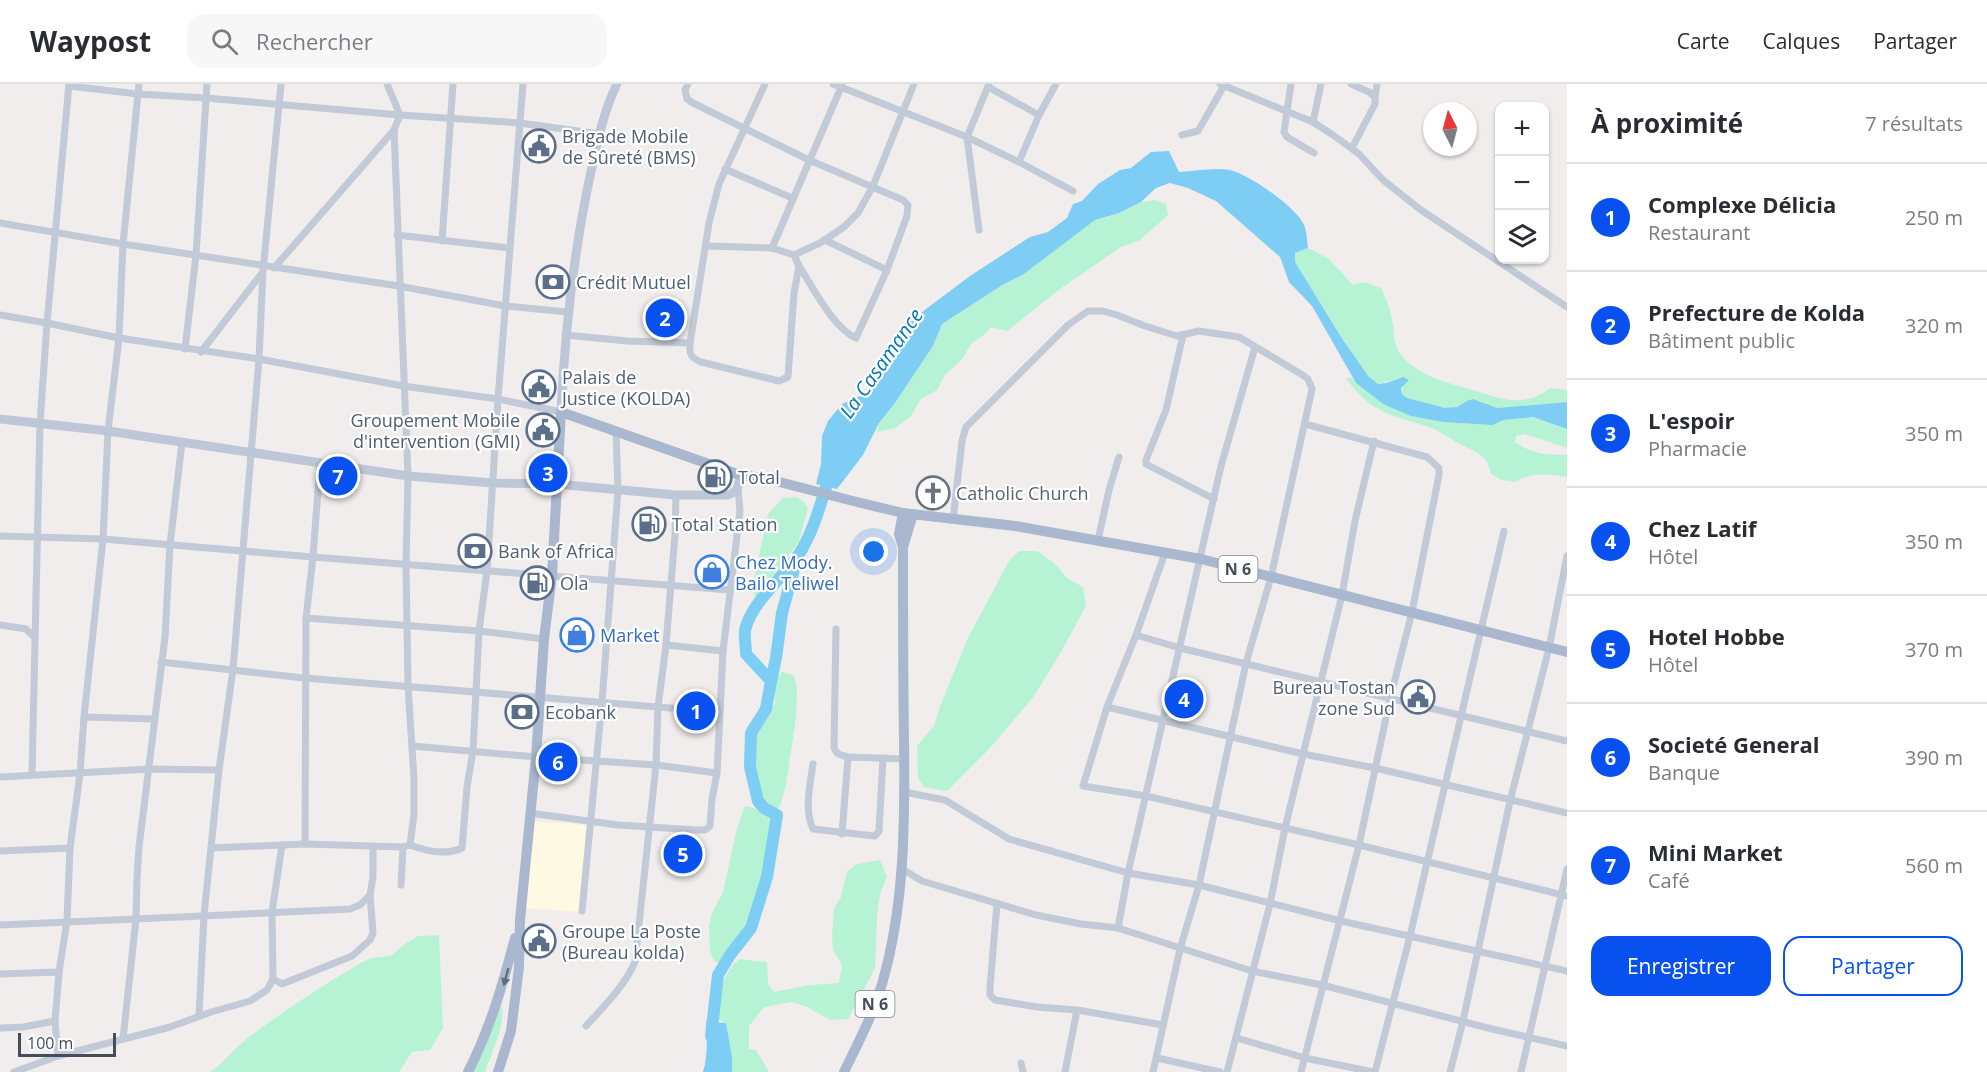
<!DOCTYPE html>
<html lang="fr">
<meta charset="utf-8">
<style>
body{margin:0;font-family:"Open Sans",sans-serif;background:#f7f7f7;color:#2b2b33}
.controls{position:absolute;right:18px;top:18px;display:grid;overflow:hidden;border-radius:12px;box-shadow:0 2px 4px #0004}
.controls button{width:54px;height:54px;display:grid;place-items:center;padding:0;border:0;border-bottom:2px solid #e1e1e2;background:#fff;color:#2b2b33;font:30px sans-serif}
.compass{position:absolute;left:1423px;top:18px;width:54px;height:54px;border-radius:50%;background:#fff;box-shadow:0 2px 4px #0004;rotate:354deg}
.scale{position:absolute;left:18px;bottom:15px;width:98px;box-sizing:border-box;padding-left:6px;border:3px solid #434d5c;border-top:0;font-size:16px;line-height:21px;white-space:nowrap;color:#434d5c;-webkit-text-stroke:4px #fff;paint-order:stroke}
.you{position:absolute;left:874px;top:468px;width:21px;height:21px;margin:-15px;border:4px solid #fff;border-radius:50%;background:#1a73e8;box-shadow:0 0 0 9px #1a73e833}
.badge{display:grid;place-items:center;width:39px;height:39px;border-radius:50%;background:#0851ee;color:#fff;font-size:20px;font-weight:700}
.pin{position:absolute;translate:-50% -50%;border:3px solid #fff;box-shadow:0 2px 6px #0006}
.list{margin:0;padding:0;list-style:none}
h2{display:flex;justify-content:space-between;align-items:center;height:78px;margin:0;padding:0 24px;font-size:26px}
h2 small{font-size:20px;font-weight:400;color:#7c7c81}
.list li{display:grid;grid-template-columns:39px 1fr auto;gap:18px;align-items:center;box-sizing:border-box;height:108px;padding:0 24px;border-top:2px solid #e1e1e2}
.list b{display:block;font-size:22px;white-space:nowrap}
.list p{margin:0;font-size:20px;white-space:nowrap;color:#7c7c81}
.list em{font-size:20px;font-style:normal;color:#7c7c81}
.actions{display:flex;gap:12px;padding:18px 24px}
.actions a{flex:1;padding:14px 0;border:2px solid #0851ee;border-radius:18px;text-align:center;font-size:21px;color:#0851ee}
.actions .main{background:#0851ee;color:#fff}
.icon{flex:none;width:33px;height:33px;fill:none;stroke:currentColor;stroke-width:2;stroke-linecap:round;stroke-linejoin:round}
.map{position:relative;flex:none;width:1567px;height:988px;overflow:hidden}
header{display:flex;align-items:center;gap:36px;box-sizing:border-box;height:84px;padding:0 30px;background:#fff;border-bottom:2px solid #e1e1e2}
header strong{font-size:28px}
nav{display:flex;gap:33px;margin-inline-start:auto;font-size:21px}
.search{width:420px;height:54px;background:#f7f7f7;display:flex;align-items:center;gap:15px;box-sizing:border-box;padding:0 21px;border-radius:18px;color:#7c7c81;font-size:22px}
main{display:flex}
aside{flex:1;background:#fff}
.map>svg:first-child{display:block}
</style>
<header>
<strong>Waypost</strong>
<div class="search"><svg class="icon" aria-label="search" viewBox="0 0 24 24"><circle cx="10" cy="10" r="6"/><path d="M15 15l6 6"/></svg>Rechercher</div>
<nav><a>Carte</a><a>Calques</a><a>Partager</a></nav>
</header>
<main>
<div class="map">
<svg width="1567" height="988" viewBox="0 0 1567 988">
<rect width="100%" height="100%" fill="#f0edec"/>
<polygon fill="#fdf9e3" points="532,737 587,741 580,828 525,824"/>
<g fill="#b5f3d4">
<polygon points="1155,116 1166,120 1168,131 1140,156 1121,163 1060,205 1007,247 991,243 985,250 971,260 962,275 945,291 937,306 921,315 910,333 895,344 877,348 879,339 895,319 933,262 942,240 1004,200 1024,190 1095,136 1119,129 1141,118"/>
<path d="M1308,164L1329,175L1353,201L1366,198L1382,205C1385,215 1391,225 1392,236C1395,249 1392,259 1401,271C1418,291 1441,297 1466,304C1496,312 1521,327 1550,304L1567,306V318L1497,324C1490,323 1486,319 1479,317C1468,314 1459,324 1448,324C1435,324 1419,317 1407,314L1402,310L1403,293L1378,300L1369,293L1341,253L1295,178V169Z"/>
<path d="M1346,294H1352L1356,299L1383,320L1412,332L1443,338L1492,341L1504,336L1533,333L1567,345V364L1525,350L1516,352L1515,358C1532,370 1546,371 1567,371V393C1550,390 1529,388 1515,398L1501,396L1491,390C1487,369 1476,369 1460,360C1452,356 1444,350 1436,346C1416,337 1394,335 1375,323C1363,315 1354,306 1346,294Z"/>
<polygon points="796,413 803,417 808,424 799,457 756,514 753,507 755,490 768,430 783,414"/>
<polygon points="1019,467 1037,467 1054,479 1068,495 1083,503 1086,522 1058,573 1034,612 990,664 947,707 924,703 918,694 917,662 934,642 940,622 968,554 1009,477"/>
<polygon points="782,588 793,591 796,598 797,607 796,633 786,701 780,722 771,728 765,720 753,684 757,646 775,620 774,598"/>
<polygon points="745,722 767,728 773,734 753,830 747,844 722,877 715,878 710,868 709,842 712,829 723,808 737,744"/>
<path d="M880,776L887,793L880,810L877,833L875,884L848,935L830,936L807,923L792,918L764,923L749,942V965L756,966L769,988H732V973L726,939L719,936C717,914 722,890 739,875L767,878L768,900L774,908L810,901L839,899L842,881L833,866L832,851L834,824L841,813L847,787L857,780Z"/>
<path d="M439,851L443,944L430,966L412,968L399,988H210C223,980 232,967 244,957C280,929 319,904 359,880L371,874L391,872L402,862L418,852Z"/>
<path d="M500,918C509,933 491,971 485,988H473Z"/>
</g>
<g fill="#7ecdf4">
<path d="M1169,67L1179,88C1196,87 1214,83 1230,86C1250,91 1296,123 1304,141C1307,147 1307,157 1308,164L1295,169V178L1341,253L1369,293L1378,300L1386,299L1403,293L1409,296L1401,304L1402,310L1407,314L1445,324L1457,323L1467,317L1473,315L1497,324L1567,318V345L1533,333L1504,336L1492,341L1443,338L1411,332L1383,320L1356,299L1312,222L1289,198L1280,173L1216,117L1188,104L1170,99L1156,104L1141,118L1119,129L1095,136L1024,190L1004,200L942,240L933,262L895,319L879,339L863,371L837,405L816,400L821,380L822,352L828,337L842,320L871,307L886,270L902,245L926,225L970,192L1030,153L1048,148L1067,134L1073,120L1082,117L1098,100L1120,86L1131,84L1151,68Z"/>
<path d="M706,938L726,939L732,973V988H703C708,972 707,955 706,938Z"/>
</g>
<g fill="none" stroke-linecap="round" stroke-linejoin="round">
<g stroke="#7ecdf4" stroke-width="12">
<polyline points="771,597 776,574 782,529 797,475"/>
<path d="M711,952L718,891L730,871L751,844L767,793L777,731L764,724L758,717L750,683L751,649L766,625L771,597L746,570C746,562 744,553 745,546C752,517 783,494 799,470C813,448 819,425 827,400"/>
</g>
<g stroke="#c1cad6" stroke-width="7">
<polyline points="387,0 400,31 394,46 408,392 406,480 408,602 414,695 414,731 410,761 403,763 401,801"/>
<path d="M688,0L685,6L687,15L693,19L809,76L903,116L908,121L907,132L887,186L856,254C833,244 813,203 799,182"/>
<polyline points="833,0 967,53 1019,78 1039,31 1056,0"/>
<polyline points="1220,0 1313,38 1333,51 1359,70 1383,96 1421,126 1567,223"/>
<polyline points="1291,0 1284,48 1287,53 1314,69"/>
<polyline points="1351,0 1369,8 1375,13 1375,20 1352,64"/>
<polyline points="69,2 138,10 206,14 400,31 520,39 600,50"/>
<polyline points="988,3 1039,31"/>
<polyline points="1375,13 1377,0"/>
<polyline points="1313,38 1321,0"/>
<polyline points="1182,51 1198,47 1225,0"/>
<polyline points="1019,78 1073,107"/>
<polyline points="725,85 792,114"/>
<polyline points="0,139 123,160 399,202 505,222 568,228"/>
<polyline points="979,146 967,53 989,0"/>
<polyline points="397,151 509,164"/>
<polyline points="825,156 887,186"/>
<polyline points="442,157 453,0"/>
<polyline points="772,164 842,1"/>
<polyline points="794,171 820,159 844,143 858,129 873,102 914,0"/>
<polyline points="274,184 394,46"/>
<polyline points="0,231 47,239 119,254 259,275 403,302 498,315 561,328"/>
<polyline points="565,251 628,257 690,259 709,139 719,100 765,0"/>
<polyline points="1183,251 1166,326 1146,376 1146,380 1214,415"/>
<path d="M690,259C689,270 691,274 701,278L779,297L788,293L794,209L799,182L794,171L772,164L707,162"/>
<polyline points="185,265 196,171 207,0"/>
<polyline points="201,268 262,189"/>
<polyline points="182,358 170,461 165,553 139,763 137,794 136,835 350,825 360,821 370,811"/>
<polyline points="320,379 313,473 306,534 479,547 544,555"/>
<polyline points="953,436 962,357 966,343 1068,241 1088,227 1103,227 1117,231 1145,242 1177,252 1199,247 1239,253 1301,290 1308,295 1312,305 1271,493 1246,579 1199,801 1180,865 1153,988"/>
<polyline points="0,452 103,455 313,473 729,506"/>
<polyline points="1098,456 1109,406 1119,373"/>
<polyline points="1165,469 1136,551 1107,623 1083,702 1146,712 1359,761 1567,812"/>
<polyline points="0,541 26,545 33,552"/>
<path d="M836,545L834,663C836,671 841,671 848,673L904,675"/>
<polyline points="1136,551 1180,564 1567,657"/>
<polyline points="666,561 723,567"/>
<polyline points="161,578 304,594 719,628"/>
<polyline points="1107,623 1303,670 1375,684 1567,729"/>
<polyline points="84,633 155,635"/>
<polyline points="412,662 536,673 656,681 717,689"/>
<path d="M813,680C810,700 804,727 813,745L875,752L879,747L883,674"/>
<polyline points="32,690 40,339 47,239 69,0"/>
<polyline points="0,693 150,685 219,686"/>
<polyline points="904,708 945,716 1009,755 1128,789 1199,801 1341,837 1567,887"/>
<polyline points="530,729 618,741 697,746 705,746 710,742 712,715 717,689 723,567 740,427 738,405"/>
<polyline points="842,750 848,673"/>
<polyline points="305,760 306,534"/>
<path d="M410,761C426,767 446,772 462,764L467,703L473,667L479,547L487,487L498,315L523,0"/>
<polyline points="212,764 305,760 403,763"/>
<polyline points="0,767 70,764"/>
<polyline points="902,785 922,797 1036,831 1081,840 1118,844 1252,887 1322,901 1492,945 1567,962"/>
<polyline points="997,820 990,903 990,911 995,916 1037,923 1077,926 1163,941"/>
<polyline points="582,827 602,618 618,406 616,348"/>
<polyline points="0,841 136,835 123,955"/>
<polyline points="1118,844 1128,789 1221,382 1255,263"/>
<polyline points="0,890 59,888"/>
<polyline points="273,895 282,900 352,872 370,856 373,849 370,811 373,793 373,763"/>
<polyline points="199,932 204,831 219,686 233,585 259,275 263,187 281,0"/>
<path d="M586,942C604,922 624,903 635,878L656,681L658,623L666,561L675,451L676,411"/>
<polyline points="0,944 23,943 55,937"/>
<polyline points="1237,954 1305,974 1373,988"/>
<polyline points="58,972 55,937 59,888 67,837 70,764 80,690 84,633 103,455 108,347 119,254 123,160 139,0"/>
<polyline points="1157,974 1220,988"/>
<polyline points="1021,979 1023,988"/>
<polyline points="14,988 58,972 170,943 211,928 250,917 267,906 273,895 272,828 282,761"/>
<polyline points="1065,988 1077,926"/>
<polyline points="1227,988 1270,820 1285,744 1342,511 1355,437 1374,357"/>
<polyline points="1301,988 1359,761 1390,615 1412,528 1439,391 1439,384 1427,373 1305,340"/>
<polyline points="1375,988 1410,852 1504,447"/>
<polyline points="1450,988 1463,937 1510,717 1549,564 1567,472"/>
<polyline points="1521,988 1567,785"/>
</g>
<g stroke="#bdc7d8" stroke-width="9">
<path d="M561,328C565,245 574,164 592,83C598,56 604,26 617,0"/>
<path d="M0,335L108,347L408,392L493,399L556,400L676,411H728C738,408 739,401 740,391"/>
</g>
<g stroke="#a9b8cf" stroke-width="10">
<polyline points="903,463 913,430"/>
<path d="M468,988C490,945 503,900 515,854"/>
<polyline points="498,988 511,947 519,883 520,836 536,673 544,555 552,491 561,328 740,391 764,394 857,418 903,429 1015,442 1201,475 1567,568"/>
<path d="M844,988C858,959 873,931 882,900C905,821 905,737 904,655C903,591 903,527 903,463L899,450L903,429"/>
</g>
</g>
<defs><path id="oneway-solid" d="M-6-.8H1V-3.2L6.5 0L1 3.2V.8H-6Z" transform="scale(1.5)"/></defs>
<use fill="#626d7e" href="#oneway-solid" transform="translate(506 893) rotate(105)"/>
<defs>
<g id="civic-ring" transform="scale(1.725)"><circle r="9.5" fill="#fff" stroke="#5c6f8a" stroke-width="1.5"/><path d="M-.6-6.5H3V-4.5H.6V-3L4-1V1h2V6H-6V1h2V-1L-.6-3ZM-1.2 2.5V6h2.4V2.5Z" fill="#5c6f8a"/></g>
<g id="bank-ring" transform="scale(1.725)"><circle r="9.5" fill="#fff" stroke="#5c6f8a" stroke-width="1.5"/><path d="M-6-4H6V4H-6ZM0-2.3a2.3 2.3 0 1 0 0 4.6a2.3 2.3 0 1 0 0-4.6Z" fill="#5c6f8a"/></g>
<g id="fuel-ring" transform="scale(1.725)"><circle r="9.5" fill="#fff" stroke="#5c6f8a" stroke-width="1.5"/><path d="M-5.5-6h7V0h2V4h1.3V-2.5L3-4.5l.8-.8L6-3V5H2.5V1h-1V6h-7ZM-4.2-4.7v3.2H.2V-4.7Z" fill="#5c6f8a"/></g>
<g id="church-ring" transform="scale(1.725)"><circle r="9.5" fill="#fff" stroke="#6b7280" stroke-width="1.5"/><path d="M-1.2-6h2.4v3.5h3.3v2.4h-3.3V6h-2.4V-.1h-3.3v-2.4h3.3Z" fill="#6b7280"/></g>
<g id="shop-ring" transform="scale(1.725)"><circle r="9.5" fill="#fff" stroke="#3f7fe0" stroke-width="1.5"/><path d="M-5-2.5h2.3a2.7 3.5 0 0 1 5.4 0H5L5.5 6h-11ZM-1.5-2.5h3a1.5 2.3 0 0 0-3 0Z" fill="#3f7fe0"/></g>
</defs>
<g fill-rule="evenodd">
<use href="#civic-ring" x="539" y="62"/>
<use href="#bank-ring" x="553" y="198"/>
<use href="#civic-ring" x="539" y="303"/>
<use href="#civic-ring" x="543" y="346"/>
<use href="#fuel-ring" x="715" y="393"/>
<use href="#church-ring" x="933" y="409"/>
<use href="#fuel-ring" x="649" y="440"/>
<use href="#bank-ring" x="475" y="467"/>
<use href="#shop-ring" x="712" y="488"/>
<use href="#fuel-ring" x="537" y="499"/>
<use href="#shop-ring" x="577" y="551"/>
<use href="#civic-ring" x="1418" y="613"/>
<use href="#bank-ring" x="522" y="628"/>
<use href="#civic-ring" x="539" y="857"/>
</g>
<g text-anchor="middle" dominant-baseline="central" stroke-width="4.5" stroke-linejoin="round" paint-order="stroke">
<g fill="#fff" stroke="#7b828d" stroke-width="1.5">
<rect x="1218.5" y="472" width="39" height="26" rx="4.5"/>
<rect x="855.5" y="907" width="39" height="26" rx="4.5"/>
</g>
<g font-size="16" font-weight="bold" fill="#434d5c">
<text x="1238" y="485">N 6</text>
<text x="875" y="920">N 6</text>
</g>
<g font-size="18" fill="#4e5e75" stroke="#fff" text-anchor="start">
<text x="562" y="52">Brigade Mobile<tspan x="562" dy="21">de Sûreté (BMS)</tspan></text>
<text x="576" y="198">Crédit Mutuel</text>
<text x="562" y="293">Palais de<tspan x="562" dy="21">Justice (KOLDA)</tspan></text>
<text x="520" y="336" text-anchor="end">Groupement Mobile<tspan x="520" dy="21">d'intervention (GMI)</tspan></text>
<text x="738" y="393">Total</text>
<text x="672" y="440">Total Station</text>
<text x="498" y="467">Bank of Africa</text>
<text x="560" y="499">Ola</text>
<text x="1395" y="603" text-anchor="end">Bureau Tostan<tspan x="1395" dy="21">zone Sud</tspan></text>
<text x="545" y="628">Ecobank</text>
<text x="562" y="847">Groupe La Poste<tspan x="562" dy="21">(Bureau kolda)</tspan></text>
</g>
<g font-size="18" fill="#5b616d" stroke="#fff" text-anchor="start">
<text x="956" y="409">Catholic Church</text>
</g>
<g font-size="18" fill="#366cbe" stroke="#fff" text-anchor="start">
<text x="735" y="478">Chez Mody.<tspan x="735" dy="21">Bailo Teliwel</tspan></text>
<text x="600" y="551">Market</text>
</g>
<g font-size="20" font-style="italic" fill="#0078b2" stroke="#fff">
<text transform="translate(881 279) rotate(-55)">La Casamance</text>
</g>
</g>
</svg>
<div class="controls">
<button>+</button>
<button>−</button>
<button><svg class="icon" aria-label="layers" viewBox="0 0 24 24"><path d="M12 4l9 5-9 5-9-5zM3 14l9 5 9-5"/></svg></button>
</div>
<svg class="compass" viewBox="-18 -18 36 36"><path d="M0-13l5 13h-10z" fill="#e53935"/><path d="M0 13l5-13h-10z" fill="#7c7c81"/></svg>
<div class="scale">100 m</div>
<div class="you"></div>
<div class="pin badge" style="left:696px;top:627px">1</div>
<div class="pin badge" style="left:665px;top:234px">2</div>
<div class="pin badge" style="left:548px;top:389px">3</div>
<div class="pin badge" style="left:1184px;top:615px">4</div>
<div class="pin badge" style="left:683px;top:770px">5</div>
<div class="pin badge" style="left:558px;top:678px">6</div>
<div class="pin badge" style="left:338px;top:392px">7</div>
</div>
<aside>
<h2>À proximité<small>7 résultats</small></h2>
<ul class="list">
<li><span class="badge">1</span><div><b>Complexe Délicia</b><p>Restaurant</p></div><em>250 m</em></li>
<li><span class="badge">2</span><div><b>Prefecture de Kolda</b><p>Bâtiment public</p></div><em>320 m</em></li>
<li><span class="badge">3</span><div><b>L'espoir</b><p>Pharmacie</p></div><em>350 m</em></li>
<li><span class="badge">4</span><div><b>Chez Latif</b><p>Hôtel</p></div><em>350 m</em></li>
<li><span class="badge">5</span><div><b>Hotel Hobbe</b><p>Hôtel</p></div><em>370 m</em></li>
<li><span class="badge">6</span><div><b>Societé General</b><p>Banque</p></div><em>390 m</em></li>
<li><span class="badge">7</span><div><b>Mini Market</b><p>Café</p></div><em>560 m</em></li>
</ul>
<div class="actions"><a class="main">Enregistrer</a><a>Partager</a></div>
</aside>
</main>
